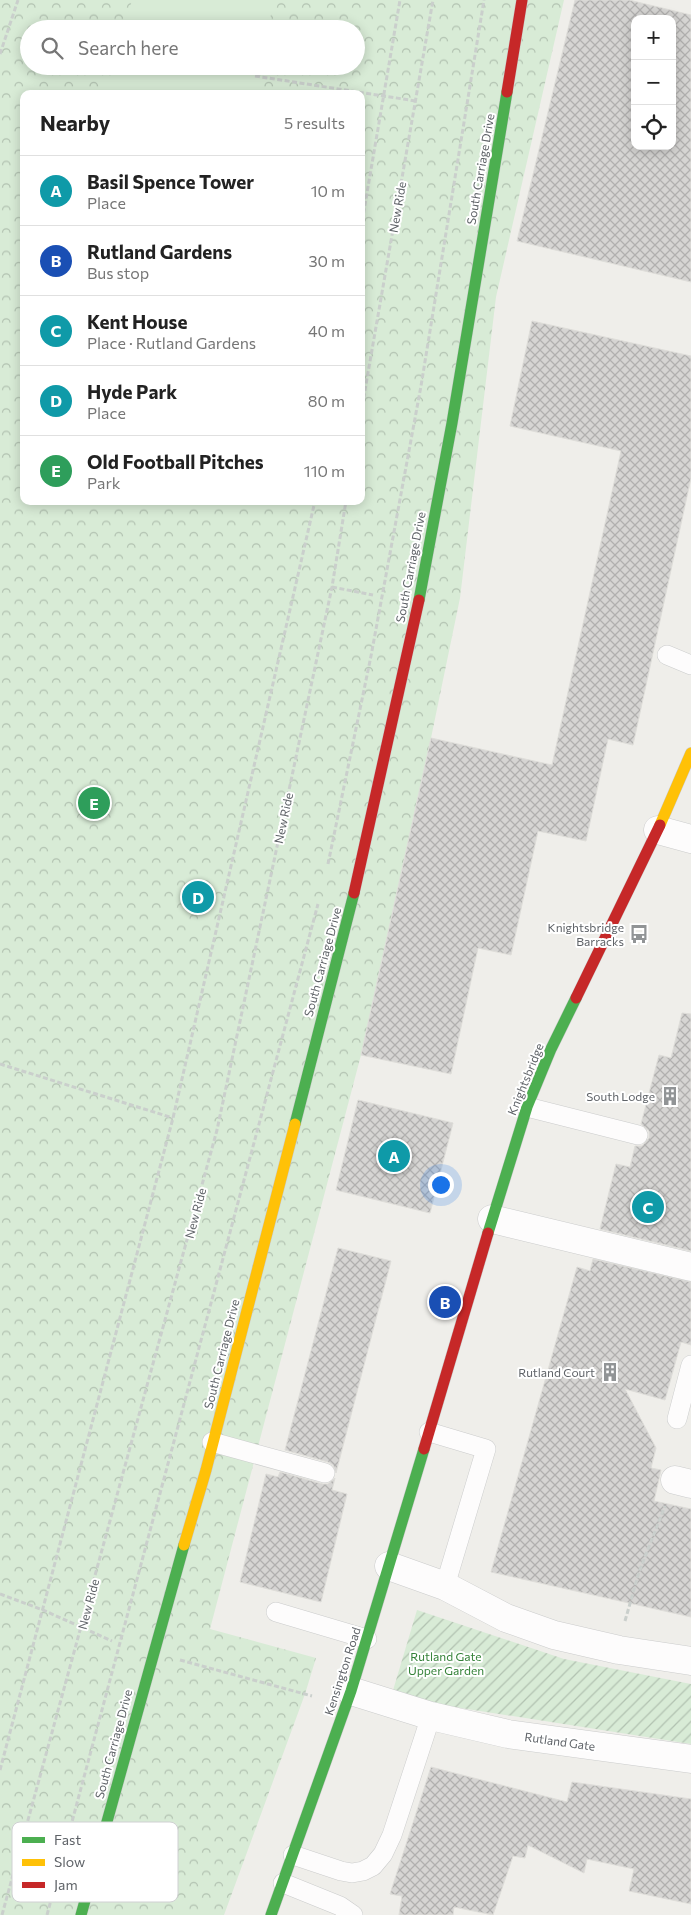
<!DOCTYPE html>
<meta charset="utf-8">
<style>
body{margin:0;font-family:Commissioner,sans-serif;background:#f6f6f6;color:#222}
.controls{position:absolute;right:15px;top:15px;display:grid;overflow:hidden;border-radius:10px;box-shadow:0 2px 12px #0003}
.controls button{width:45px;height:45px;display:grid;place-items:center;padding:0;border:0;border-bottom:1px solid #e0e0e0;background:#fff;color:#222;font:25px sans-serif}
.you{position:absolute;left:440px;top:1184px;width:18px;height:18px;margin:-12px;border:4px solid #fff;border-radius:50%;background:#1a73e8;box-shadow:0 0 0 8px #1a73e833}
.badge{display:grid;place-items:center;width:32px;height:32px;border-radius:50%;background:#919496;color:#fff;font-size:16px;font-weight:700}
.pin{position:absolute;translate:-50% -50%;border:2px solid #fff;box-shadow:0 1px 5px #0006}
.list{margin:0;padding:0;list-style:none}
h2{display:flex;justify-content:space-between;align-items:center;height:65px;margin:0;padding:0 20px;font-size:21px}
h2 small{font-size:16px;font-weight:400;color:#767676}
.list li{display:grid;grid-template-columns:32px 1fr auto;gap:15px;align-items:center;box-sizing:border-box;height:70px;padding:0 20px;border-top:1px solid #e0e0e0}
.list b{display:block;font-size:19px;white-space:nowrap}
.list p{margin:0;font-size:16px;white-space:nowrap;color:#767676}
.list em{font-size:16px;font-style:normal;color:#767676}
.icon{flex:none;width:28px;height:28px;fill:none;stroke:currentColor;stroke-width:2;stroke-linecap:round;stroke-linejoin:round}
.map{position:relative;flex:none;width:691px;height:1915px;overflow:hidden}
.search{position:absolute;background:#fff;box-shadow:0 2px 12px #0003;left:20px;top:20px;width:345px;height:55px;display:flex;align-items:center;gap:12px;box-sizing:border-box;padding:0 18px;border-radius:28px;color:#767676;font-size:19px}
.panel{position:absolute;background:#fff;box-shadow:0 2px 12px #0003;left:20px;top:90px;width:345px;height:415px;border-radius:10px}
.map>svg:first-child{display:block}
</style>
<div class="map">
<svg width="691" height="1915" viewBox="0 0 691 1915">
<defs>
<pattern id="park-crowns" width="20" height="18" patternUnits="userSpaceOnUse" patternTransform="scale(1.25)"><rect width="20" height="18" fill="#d8ebd6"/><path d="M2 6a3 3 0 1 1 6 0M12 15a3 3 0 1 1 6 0" fill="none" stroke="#b2c2b1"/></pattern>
<pattern id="garden-furrows" width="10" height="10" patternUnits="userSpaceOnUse" patternTransform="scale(1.25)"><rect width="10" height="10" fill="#d8ebd6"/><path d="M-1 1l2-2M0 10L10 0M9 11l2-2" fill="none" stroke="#b2c2b1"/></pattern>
<pattern id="building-cross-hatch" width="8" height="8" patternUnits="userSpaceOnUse" patternTransform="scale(1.25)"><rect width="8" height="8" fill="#d6d5d3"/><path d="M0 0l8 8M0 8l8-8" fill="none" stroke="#b1b0af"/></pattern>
</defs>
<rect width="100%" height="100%" fill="#efeeea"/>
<path fill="url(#park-crowns)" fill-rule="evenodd" d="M0,0H564L496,297L460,598L431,738L361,1055L210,1629L316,1658L305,1694L224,1915H0ZM29,29H356V66H29ZM24,94H361V501H24Z"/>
<polygon fill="url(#garden-furrows)" points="417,1610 564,1659 691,1684 691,1744 391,1697"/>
<g fill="#d8ebd6">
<polygon points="132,0 275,0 267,29 124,29"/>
<polygon points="114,66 257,66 250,94 106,94"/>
</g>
<g fill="url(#building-cross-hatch)" stroke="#deddd9" fill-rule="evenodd">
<path d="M575,0H629L691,15V282L517,241ZM635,19H672V146H635Z"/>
<polygon points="532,321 691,356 691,478 633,745 608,739 586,841 538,831 511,955 478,948 451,1074 361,1055 431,738 552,765 621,451 510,426"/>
<polygon points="682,1013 691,1014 691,1251 600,1229 616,1164 630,1167 635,1146 642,1146 649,1138 649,1131 641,1124 659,1055 671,1058"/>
<polygon points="358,1100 453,1123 430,1213 336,1190"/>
<polygon points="338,1248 391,1261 336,1473 333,1465 328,1462 285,1450"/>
<polygon points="593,1259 691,1282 691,1345 681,1342 665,1400 625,1389 656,1448 651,1468 661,1470 654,1501 691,1509 691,1617 491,1572 577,1267 590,1271"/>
<polygon points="280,1472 323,1484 328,1484 335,1478 332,1490 347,1494 321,1602 240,1582 266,1474 278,1477"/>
<polygon points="431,1767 567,1802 572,1782 691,1799 691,1904 629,1891 634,1869 587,1859 584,1873 528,1845 525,1858 513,1856 493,1915 454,1907 453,1915 399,1915 402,1896 390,1894"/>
</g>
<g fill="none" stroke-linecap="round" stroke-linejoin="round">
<g stroke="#cbcccc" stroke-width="20">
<g id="lane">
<polyline points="667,655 691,665"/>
<polyline points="527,1107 638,1135"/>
<polyline points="677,1419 691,1365"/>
<polyline points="429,1432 486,1449 445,1586"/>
<polyline points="212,1442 325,1473"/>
<polyline points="276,1612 367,1639"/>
<polyline points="293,1855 341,1871 352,1873 363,1871 373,1866 383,1854 392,1835 431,1716"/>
<polyline points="283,1883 340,1906 353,1915"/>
</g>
</g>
<g stroke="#cbcccc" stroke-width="29">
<g id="street">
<polyline points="658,830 691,839"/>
<polyline points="492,1219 691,1267"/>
<polyline points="675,1480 691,1484"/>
<polyline points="389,1566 445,1586 506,1618 554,1635 619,1650 691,1661"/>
<polyline points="351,1691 431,1716 508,1734 691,1759"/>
</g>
</g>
<g stroke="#cacacb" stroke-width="12">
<g id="fast">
<polyline points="419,600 452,423 507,92"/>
<polyline points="295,1124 354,893"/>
<polyline points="488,1233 527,1107 551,1049 576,998"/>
<polyline points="81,1915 184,1545"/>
<polyline points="271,1915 351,1691 424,1449"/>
</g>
</g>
<g stroke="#cacacb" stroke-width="12">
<g id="slow">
<polyline points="660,825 691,753"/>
<polyline points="184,1545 206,1470 295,1124"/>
</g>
</g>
<g stroke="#cacacb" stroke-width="12">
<g id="jam">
<polyline points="507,92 522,0"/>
<polyline points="354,893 419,600"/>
<polyline points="576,998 660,825"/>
<polyline points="424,1449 488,1233"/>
</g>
</g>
<g stroke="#cacfcc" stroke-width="3" stroke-dasharray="5 2.5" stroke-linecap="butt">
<polyline points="0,54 18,0"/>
<polyline points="255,76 416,101"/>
<polyline points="361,228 400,0"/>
<polyline points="361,413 433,0"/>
<polyline points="332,587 373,595"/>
<polyline points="328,864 371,656 421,386 484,0"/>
<polyline points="0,1064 173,1118"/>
<polyline points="0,1594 43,1610 112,1641"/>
<polyline points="625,1621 639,1572 665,1506"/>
<polyline points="180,1660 312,1696"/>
<polyline points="0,1770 173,1118 315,501"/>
<polyline points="2,1915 217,1130 332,587 346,501"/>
<polyline points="47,1915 318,904"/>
</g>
<use href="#lane" stroke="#fdfcfc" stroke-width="19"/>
<use href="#street" stroke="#fdfcfc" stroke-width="28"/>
<use href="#fast" stroke="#4caf50" stroke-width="11"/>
<use href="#slow" stroke="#ffc107" stroke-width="11"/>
<use href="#jam" stroke="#c62828" stroke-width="11"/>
</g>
<defs>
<g id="bus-bare" transform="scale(1.5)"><path d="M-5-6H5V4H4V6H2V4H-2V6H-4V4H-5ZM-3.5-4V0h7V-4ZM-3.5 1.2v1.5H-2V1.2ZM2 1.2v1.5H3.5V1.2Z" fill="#919496" stroke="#fff" stroke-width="2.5" paint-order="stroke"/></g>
<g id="building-bare" transform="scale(1.5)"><path d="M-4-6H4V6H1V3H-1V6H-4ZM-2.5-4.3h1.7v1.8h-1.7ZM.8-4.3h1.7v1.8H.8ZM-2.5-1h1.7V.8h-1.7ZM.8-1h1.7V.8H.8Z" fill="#919496" stroke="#fff" stroke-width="2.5" paint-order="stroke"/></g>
</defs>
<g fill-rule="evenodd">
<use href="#bus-bare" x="639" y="934"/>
<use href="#building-bare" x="670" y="1096"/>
<use href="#building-bare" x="610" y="1372"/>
</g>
<g text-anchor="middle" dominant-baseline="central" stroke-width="4" stroke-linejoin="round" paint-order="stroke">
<g font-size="12" fill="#5f6368" stroke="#fff">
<text transform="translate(480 169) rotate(-80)">South Carriage Drive</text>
<text transform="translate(397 207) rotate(-80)">New Ride</text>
<text transform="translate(410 567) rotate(-79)">South Carriage Drive</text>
<text transform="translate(283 818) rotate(-78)">New Ride</text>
<text transform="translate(322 962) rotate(-75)">South Carriage Drive</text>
<text transform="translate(525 1079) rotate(-68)">Knightsbridge</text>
<text transform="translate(195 1213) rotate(-75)">New Ride</text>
<text transform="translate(221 1354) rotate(-76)">South Carriage Drive</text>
<text transform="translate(88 1604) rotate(-75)">New Ride</text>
<text transform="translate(342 1671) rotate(-72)">Kensington Road</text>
<text transform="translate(560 1741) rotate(8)">Rutland Gate</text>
<text transform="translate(113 1744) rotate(-75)">South Carriage Drive</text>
</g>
<g font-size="12" fill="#5f6368" stroke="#fff" text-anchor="end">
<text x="624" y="927">Knightsbridge<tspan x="624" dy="14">Barracks</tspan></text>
<text x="655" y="1096">South Lodge</text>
<text x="595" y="1372">Rutland Court</text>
</g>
<g font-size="12" fill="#348238" stroke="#fff">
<text x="446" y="1656">Rutland Gate<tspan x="446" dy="14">Upper Garden</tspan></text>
</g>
</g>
<rect x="12" y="1822" width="166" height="80" rx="8" fill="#fff" stroke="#cfd0d2" stroke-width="1"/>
<rect x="22" y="1837" width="23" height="6" fill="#4caf50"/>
<rect x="22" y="1859" width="23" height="7" fill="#ffc107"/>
<rect x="22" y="1882" width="23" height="6" fill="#c62828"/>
<g font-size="14" fill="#5f6368">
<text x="54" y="1845">Fast</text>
<text x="54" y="1867">Slow</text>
<text x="54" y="1890">Jam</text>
</g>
</svg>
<div class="controls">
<button>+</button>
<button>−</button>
<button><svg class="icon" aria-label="locate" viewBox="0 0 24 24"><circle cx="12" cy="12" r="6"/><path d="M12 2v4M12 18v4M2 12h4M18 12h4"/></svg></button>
</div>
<div class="you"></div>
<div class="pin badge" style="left:394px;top:1156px;background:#0f9aa8">A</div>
<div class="pin badge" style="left:445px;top:1302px;background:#1a4fb4">B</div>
<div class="pin badge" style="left:648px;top:1207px;background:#0f9aa8">C</div>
<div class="pin badge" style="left:198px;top:897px;background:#0f9aa8">D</div>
<div class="pin badge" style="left:94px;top:803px;background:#2e9e5b">E</div>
<div class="search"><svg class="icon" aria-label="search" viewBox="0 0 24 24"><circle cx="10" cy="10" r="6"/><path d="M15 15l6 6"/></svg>Search here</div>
<section class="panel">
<h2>Nearby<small>5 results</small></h2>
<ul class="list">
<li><span class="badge" style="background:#0f9aa8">A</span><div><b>Basil Spence Tower</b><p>Place</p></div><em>10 m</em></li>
<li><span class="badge" style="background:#1a4fb4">B</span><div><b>Rutland Gardens</b><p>Bus stop</p></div><em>30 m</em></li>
<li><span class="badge" style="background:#0f9aa8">C</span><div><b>Kent House</b><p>Place · Rutland Gardens</p></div><em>40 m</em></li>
<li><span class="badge" style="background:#0f9aa8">D</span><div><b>Hyde Park</b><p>Place</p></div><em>80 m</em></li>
<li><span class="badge" style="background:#2e9e5b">E</span><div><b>Old Football Pitches</b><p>Park</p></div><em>110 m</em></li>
</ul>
</section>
</div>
